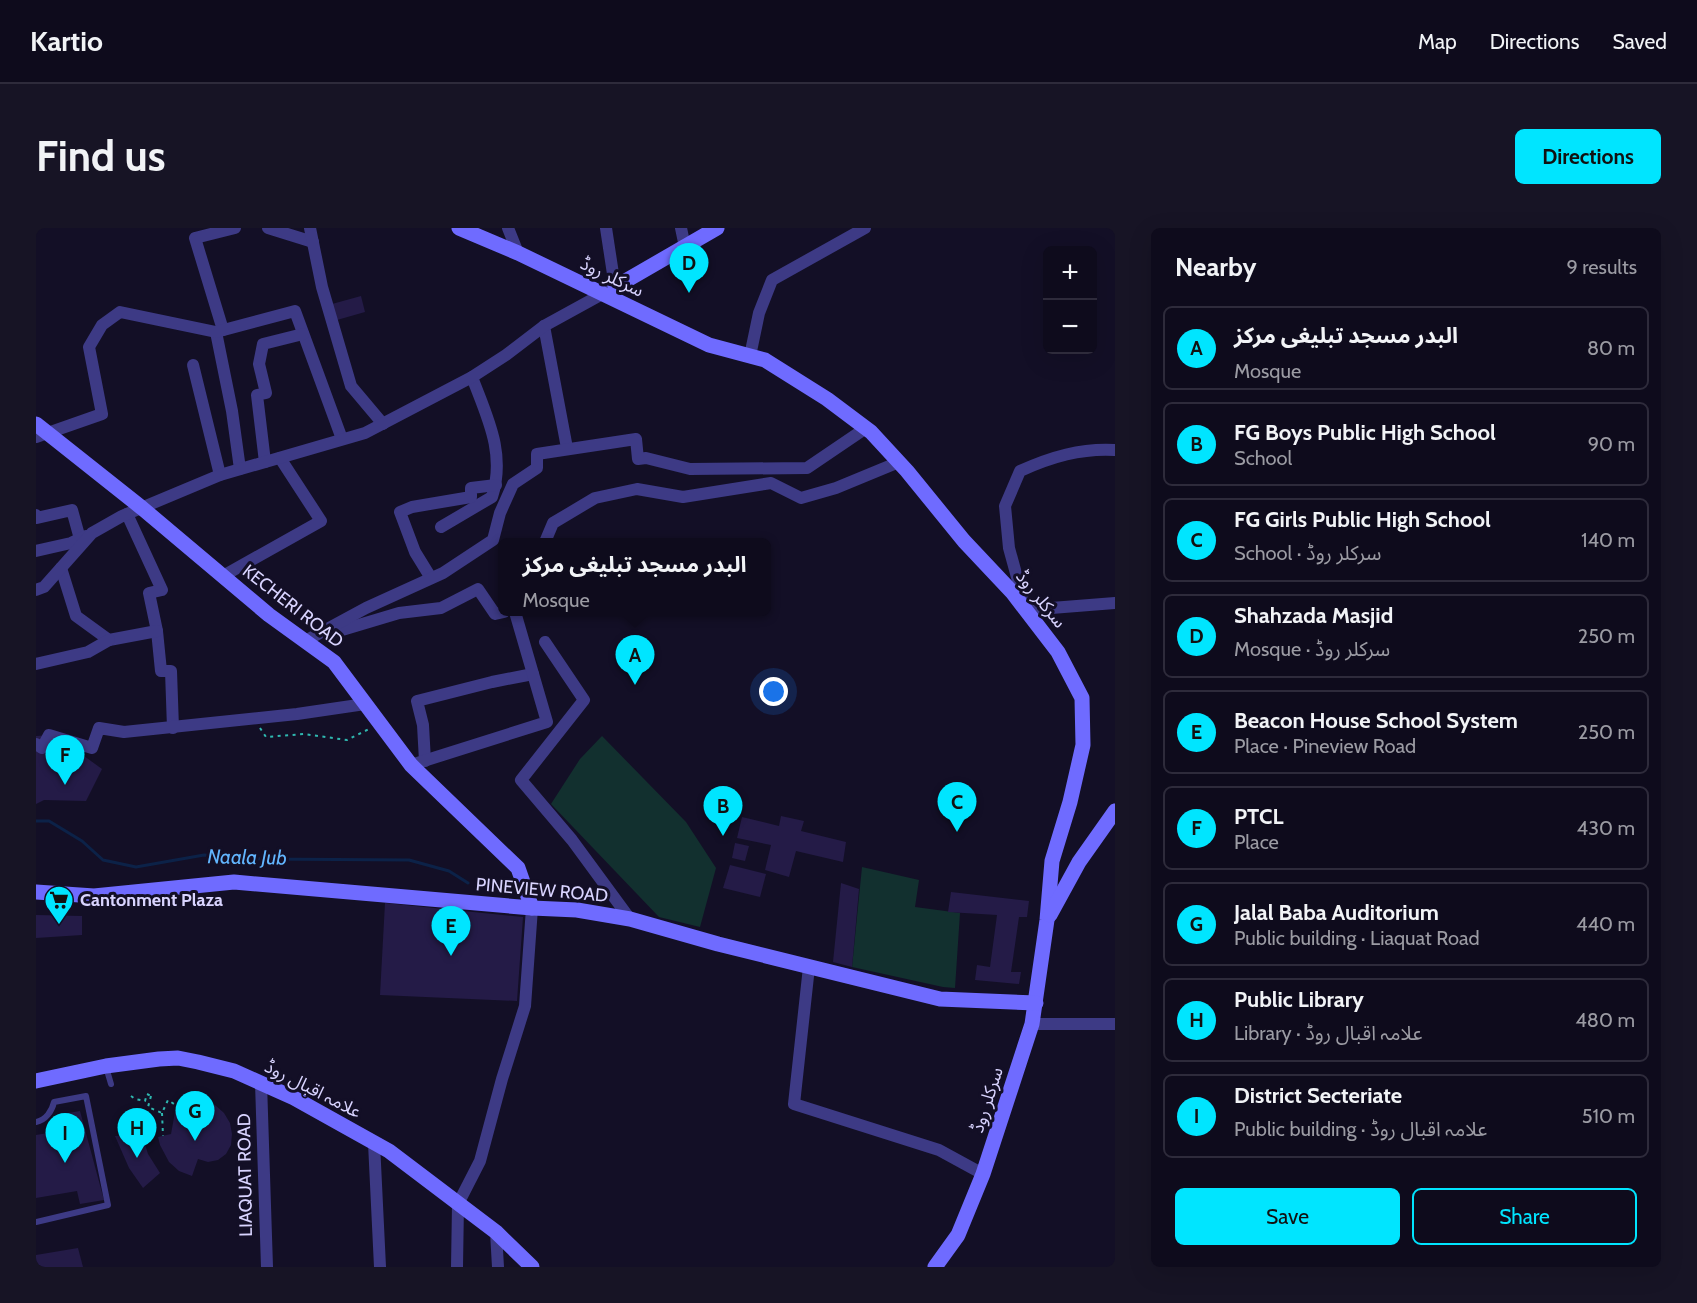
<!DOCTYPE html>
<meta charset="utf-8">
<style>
body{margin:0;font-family:Cabin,"Noto Sans Arabic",sans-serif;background:#171425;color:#f1f3f6}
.controls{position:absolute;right:18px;top:18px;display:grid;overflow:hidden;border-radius:9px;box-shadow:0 6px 24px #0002}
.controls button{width:54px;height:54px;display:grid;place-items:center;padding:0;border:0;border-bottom:2px solid #2e2b3b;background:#0e0b1c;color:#f1f3f6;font:30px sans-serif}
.you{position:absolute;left:738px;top:464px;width:21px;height:21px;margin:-15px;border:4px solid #fff;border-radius:50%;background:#1a73e8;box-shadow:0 0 0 9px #1a73e833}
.badge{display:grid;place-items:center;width:39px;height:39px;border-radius:50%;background:#00e5ff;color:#111;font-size:20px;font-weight:700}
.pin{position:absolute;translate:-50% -50px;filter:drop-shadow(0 2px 3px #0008)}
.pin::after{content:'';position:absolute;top:32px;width:21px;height:18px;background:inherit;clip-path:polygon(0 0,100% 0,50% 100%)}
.popup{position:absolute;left:462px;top:310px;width:273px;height:78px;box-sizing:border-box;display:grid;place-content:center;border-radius:9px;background:#0e0b1c;filter:drop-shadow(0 2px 4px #0005);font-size:20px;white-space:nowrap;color:#9b9ba3}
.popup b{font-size:22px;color:#f1f3f6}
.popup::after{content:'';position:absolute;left:50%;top:100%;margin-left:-12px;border:12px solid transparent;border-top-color:#0e0b1c}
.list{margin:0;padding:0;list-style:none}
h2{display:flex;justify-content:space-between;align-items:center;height:78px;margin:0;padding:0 24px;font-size:26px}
h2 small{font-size:20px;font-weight:400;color:#9b9ba3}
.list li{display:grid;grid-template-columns:39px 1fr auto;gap:18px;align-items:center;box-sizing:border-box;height:84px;margin:0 12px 12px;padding:0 12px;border:2px solid #2e2b3b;border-radius:9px}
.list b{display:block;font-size:22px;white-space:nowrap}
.list p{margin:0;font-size:20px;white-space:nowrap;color:#9b9ba3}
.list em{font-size:20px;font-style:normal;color:#9b9ba3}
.actions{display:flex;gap:12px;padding:18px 24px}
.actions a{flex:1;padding:14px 0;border:2px solid #00e5ff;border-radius:9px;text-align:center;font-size:21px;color:#00e5ff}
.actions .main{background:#00e5ff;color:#111}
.map{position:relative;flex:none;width:1079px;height:1039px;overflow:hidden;border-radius:9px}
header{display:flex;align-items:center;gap:36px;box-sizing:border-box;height:84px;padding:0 30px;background:#0e0b1c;border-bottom:2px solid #2e2b3b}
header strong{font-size:28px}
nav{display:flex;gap:33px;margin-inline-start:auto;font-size:21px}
.intro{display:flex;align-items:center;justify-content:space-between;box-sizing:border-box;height:144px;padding:0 36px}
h1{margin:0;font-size:42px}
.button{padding:15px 27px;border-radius:9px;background:#00e5ff;color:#111;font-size:21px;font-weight:700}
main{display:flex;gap:36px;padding:0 36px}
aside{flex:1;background:#0e0b1c;border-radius:9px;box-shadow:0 6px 24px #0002}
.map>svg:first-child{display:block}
</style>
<header>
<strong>Kartio</strong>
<nav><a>Map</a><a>Directions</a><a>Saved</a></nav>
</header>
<div class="intro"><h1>Find us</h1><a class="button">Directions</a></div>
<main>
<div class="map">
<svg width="1079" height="1039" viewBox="0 0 1079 1039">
<rect width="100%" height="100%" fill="#130f26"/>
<g fill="#12302f">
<polygon points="566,508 650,594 680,640 664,699 623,689 515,576 544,531"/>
<polygon points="826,639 883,652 879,679 924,685 919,760 907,759 816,739"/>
</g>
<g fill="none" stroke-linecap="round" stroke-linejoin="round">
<polyline stroke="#0c2248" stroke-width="3" points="0,593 13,593 46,613 67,632 100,639 168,627 227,631 373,632 413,643 432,655"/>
</g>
<g fill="#241b47">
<polygon points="325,68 329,84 301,92 296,76"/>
<polygon points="15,507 37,520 66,541 50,573 8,572 0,576 0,508"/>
<polygon points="745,588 768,593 765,603 810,614 807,634 760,623 753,649 729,642 735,617 701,610 706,589 743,598"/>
<polygon points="699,615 713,618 709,633 696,630"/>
<polygon points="694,637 730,646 724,669 687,660"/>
<polygon points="805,655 823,661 816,739 797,734"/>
<polygon points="915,664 993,673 991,689 983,689 975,744 985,744 983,756 939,752 941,737 954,739 961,687 912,684"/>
<polygon points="349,675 487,689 481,773 344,767"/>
<polygon points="0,687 46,688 46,707 0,710"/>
<polygon points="159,873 169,873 179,877 188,885 194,895 196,906 195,917 190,926 182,932 172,934 162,931 156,948 143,943 133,934 124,917 122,909 135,906 139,884 144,885 150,878"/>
<polygon points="44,883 68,972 44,976 41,963 0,970 0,907 30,902 26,886"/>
<polygon points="106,906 112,926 124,945 107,960 93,940 79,908"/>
<polygon points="42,1020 47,1039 0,1039 0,1027"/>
</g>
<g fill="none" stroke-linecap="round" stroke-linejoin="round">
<g stroke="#2fb8b0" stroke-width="2" stroke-dasharray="3 4.5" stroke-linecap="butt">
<polyline points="224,500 230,509 268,506 311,512 333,501"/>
<polyline points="95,868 99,871 109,873 111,866 115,868"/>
<polyline points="115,868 112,879 126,885 132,872 147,882"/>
<polyline points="126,885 127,908"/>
</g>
<g stroke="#3d3a85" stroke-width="6">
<polyline points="70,839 75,856"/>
<path d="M0,894C10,892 16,883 18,874L50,868L72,977L0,994"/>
</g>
<g stroke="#3d3a85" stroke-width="12">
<polyline points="232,0 277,14"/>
<polyline points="274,0 286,59 315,158 347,196"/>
<polyline points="472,0 482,25"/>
<polyline points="645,0 649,19"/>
<polyline points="508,98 531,220"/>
<polyline points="187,102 159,10 199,0"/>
<polyline points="180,104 196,183 204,241"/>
<polyline points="714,128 723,85 736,52 829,0"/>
<polyline points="157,137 184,247"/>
<polyline points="0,209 66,186 53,119 66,97 84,84 180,104 259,83 306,211"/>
<path d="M1079,222C1045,220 1015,229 984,243L969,278L973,320L990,382L1079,375"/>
<polyline points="229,234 221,167 230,165 223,136 227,116 267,106"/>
<polyline points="91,286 126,362 113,365 121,403 125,443 135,443 137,500"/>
<polyline points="0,287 1,290 36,282 44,311"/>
<path d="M405,299L456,269C470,225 451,189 436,149"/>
<polyline points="509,314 517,295 559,270 601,261 647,269 735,255 765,270 800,260 863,234"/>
<polyline points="0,323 35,315 50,308"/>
<polyline points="25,340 40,388 73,412 121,403"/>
<polyline points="187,348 285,293 244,230"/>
<polyline points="395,350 379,324 364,284 376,279 435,269 435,260 460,257"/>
<polyline points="0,362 8,359 56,305 86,288 184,247 329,205 436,149 470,127 508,98 579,59 570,0"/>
<polyline points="296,405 363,385 405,380 442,361 459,386 468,384"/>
<polyline points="269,413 330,380 407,345 457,312 464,285 477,256 501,240 501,226 600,211 602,231 610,230 654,241 771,240 830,200"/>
<polyline points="509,414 548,472 485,552 536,612 594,691"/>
<polyline points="0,436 52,424 73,412"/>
<polyline points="0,516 6,520 13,507 56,520 63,500 88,504 261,486 329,476"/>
<polyline points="389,533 387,497 381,473 456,454 497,446"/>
<polyline points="375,537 511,494 479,384"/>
<polyline points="773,739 758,876 903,922 947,946"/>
<polyline points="996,796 1079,796"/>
<polyline points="225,855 231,1039"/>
<polyline points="338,915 344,1039"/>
<polyline points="460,1004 462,1039"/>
<polyline points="421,1039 422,976 444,933 466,851 489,778 496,680"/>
</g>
<g stroke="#6f6bff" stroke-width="15">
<polyline points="423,0 482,25 673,117 729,132 791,171 835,204 871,243 928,313 976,364 1022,424 1046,470 1047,517 1034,574 1016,633 1011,692 996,796 947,946 922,1007 899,1039"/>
<polyline points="579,59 681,0"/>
<polyline points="0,196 106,280 233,387 298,434 375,537 482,640 496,680"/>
<polyline points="0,664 58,668 198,654 496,680 541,682 594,691 682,716 904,771 1000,775"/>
<polyline points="1014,687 1043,634 1079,583"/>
<polyline points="0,853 70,838 123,831 142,830 162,834 198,843 258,870 353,923 460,1004 496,1039"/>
</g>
</g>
<defs>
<g id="supermarket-pin" transform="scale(1.5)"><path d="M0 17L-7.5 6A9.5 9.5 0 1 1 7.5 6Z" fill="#00e5ff" stroke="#130f26"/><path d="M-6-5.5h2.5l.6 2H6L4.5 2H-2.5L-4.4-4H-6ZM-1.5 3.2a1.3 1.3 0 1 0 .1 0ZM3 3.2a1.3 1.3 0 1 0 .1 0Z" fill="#111"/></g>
</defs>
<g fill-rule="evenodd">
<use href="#supermarket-pin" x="23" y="672"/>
</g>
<g text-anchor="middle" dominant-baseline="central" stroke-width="6" stroke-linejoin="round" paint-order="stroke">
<g font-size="18" fill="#d9d4ff" stroke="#130f26">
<text transform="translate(576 49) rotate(26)">سرکلر روڈ</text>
<text transform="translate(1005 371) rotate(51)">سرکلر روڈ</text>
<text transform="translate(257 378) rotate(38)">KECHERI ROAD</text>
<text transform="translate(506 662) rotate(5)">PINEVIEW ROAD</text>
<text transform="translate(277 861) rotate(27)">علامہ اقبال روڈ</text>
<text transform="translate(951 872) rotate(-72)">سرکلر روڈ</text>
<text transform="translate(209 947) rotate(-91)">LIAQUAT ROAD</text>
</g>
<g font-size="18" font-weight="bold" fill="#d9d4ff" stroke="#130f26" text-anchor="start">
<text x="44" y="672">Cantonment Plaza</text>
</g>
<g font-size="20" font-style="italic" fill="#62b6ff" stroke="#130f26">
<text transform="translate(211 629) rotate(1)">Naala Jub</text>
</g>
</g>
</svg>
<div class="controls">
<button>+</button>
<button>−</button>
</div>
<div class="you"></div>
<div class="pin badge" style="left:599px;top:457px">A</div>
<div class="popup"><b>البدر مسجد تبلیغی مرکز</b>Mosque</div>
<div class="pin badge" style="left:687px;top:608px">B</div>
<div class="pin badge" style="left:921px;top:604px">C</div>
<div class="pin badge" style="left:653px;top:65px">D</div>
<div class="pin badge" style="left:415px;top:728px">E</div>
<div class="pin badge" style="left:29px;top:557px">F</div>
<div class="pin badge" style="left:159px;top:913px">G</div>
<div class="pin badge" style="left:101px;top:930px">H</div>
<div class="pin badge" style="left:29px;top:935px">I</div>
</div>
<aside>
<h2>Nearby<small>9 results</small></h2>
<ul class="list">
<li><span class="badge">A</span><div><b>البدر مسجد تبلیغی مرکز</b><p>Mosque</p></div><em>80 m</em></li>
<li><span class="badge">B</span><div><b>FG Boys Public High School</b><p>School</p></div><em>90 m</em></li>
<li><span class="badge">C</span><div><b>FG Girls Public High School</b><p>School · سرکلر روڈ</p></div><em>140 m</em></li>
<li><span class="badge">D</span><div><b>Shahzada Masjid</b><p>Mosque · سرکلر روڈ</p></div><em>250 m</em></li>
<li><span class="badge">E</span><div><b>Beacon House School System</b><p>Place · Pineview Road</p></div><em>250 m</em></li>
<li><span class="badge">F</span><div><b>PTCL</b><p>Place</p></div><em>430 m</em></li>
<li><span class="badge">G</span><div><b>Jalal Baba Auditorium</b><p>Public building · Liaquat Road</p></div><em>440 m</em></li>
<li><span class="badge">H</span><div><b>Public Library</b><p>Library · علامہ اقبال روڈ</p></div><em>480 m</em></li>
<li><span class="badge">I</span><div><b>District Secteriate</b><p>Public building · علامہ اقبال روڈ</p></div><em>510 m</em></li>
</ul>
<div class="actions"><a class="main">Save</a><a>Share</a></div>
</aside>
</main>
